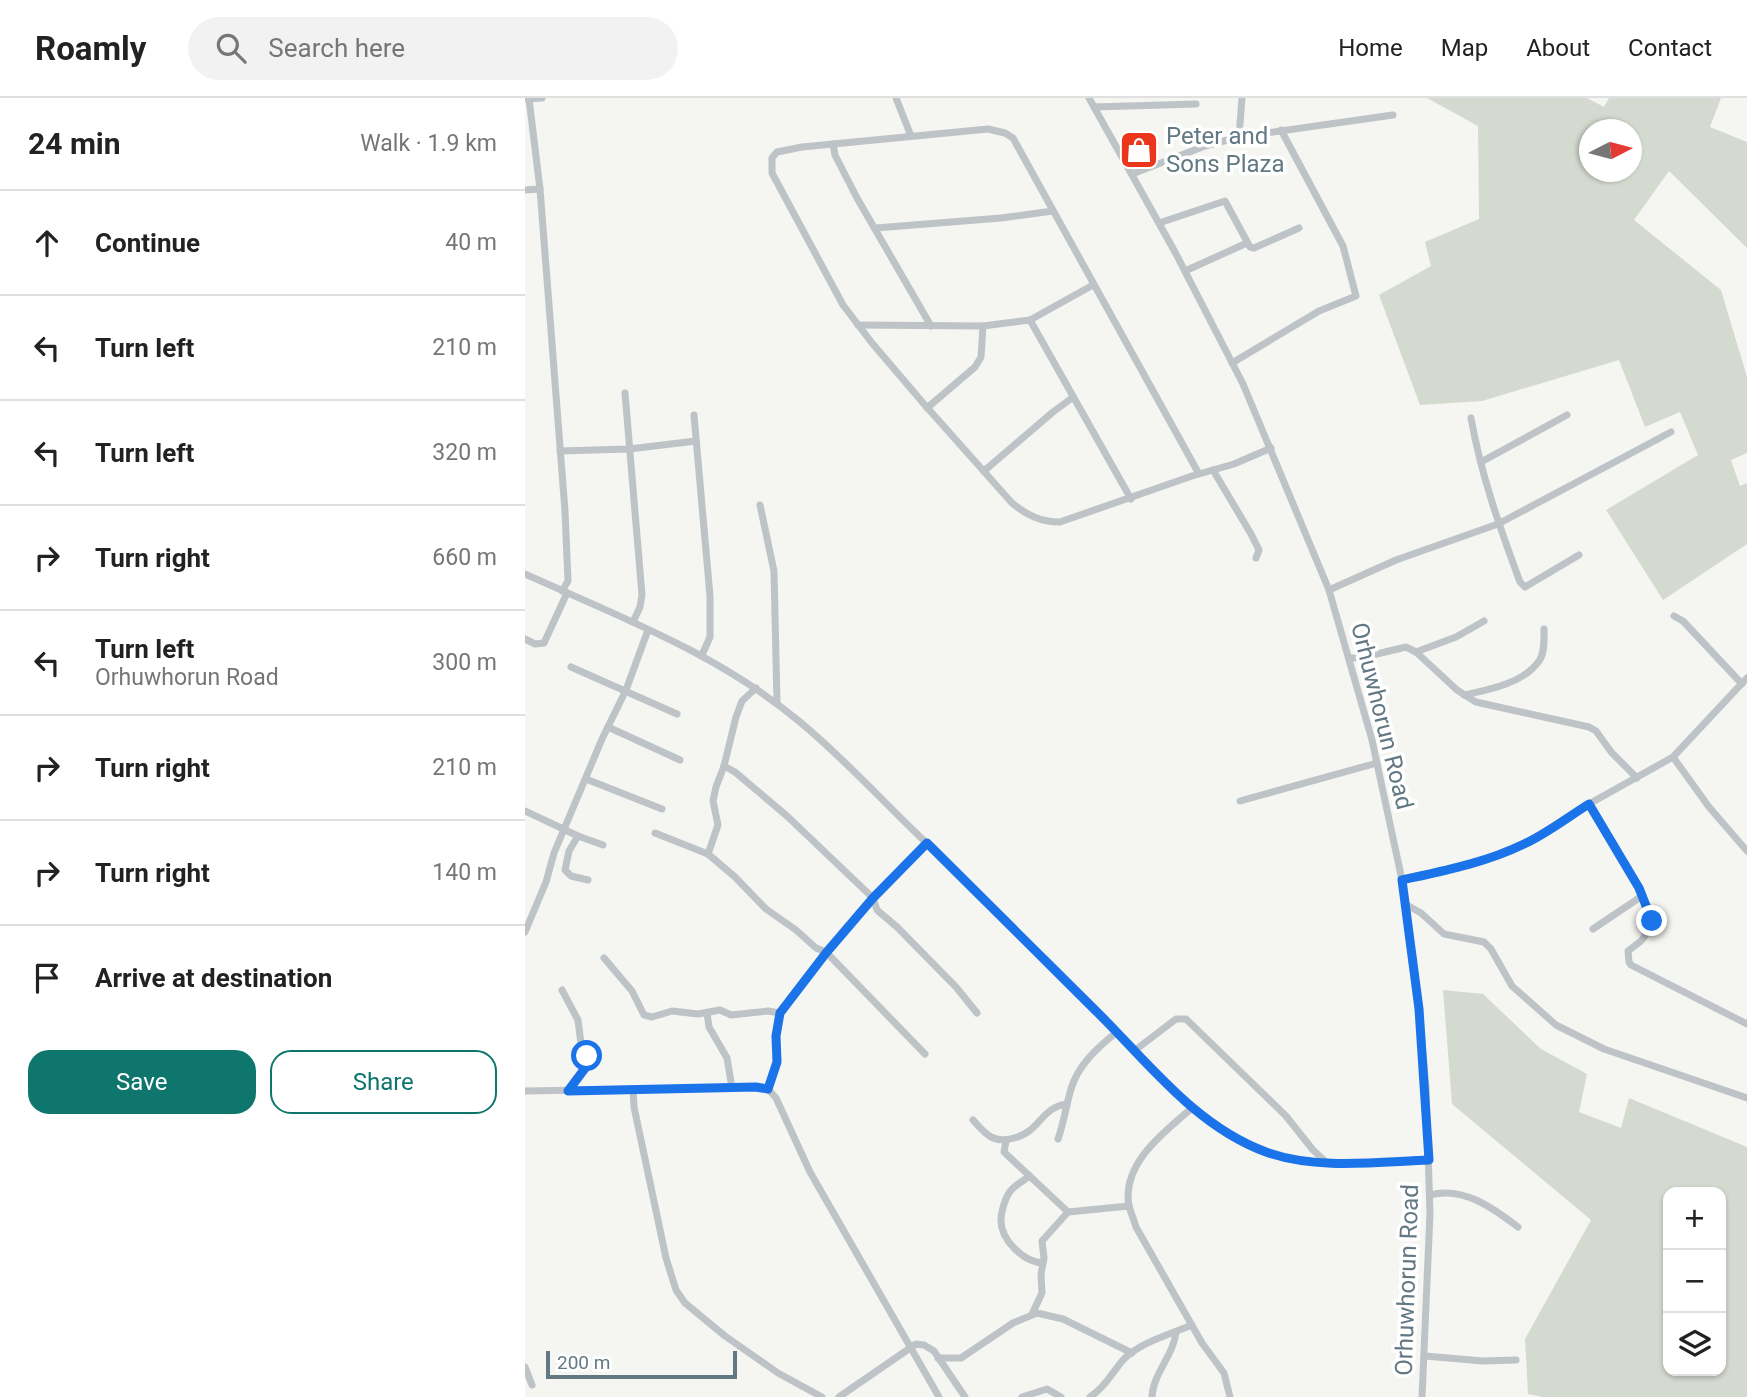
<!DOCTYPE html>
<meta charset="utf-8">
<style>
body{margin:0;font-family:Roboto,sans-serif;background:#f2f2f2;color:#222}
.controls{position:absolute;right:21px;bottom:21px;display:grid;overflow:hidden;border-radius:14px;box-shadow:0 2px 5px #0004}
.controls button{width:63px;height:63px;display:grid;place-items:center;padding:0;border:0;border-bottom:2px solid #e0e0e0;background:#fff;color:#222;font:35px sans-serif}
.compass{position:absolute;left:1054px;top:21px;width:63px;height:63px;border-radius:50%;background:#fff;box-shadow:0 2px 5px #0004;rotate:84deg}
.scale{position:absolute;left:21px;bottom:18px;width:191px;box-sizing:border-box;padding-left:7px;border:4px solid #627883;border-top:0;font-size:19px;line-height:24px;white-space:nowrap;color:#627883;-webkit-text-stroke:5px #fff;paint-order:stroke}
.stop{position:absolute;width:21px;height:21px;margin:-16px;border:5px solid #1a73e8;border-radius:50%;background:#fff}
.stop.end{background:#1a73e8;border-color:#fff;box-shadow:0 2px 7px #0008}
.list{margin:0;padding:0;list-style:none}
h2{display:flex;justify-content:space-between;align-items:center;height:91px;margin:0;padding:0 28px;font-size:30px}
h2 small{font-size:23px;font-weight:400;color:#767676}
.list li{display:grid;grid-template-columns:46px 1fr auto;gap:21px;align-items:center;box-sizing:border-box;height:105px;padding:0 28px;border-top:2px solid #e0e0e0}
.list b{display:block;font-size:26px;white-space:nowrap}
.list p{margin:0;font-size:23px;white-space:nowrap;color:#767676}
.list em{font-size:23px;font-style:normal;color:#767676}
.actions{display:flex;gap:14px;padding:21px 28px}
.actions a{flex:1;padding:16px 0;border:2px solid #0f766e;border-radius:21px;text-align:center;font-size:24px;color:#0f766e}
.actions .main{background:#0f766e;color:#fff}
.icon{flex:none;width:38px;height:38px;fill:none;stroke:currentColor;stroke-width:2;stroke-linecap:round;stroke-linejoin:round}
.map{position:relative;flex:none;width:1222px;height:1299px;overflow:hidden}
header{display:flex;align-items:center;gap:42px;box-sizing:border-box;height:98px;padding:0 35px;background:#fff;border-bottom:2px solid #e0e0e0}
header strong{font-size:33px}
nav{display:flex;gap:38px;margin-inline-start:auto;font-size:24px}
.search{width:490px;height:63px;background:#f2f2f2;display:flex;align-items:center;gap:18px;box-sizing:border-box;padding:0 24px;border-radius:38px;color:#767676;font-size:26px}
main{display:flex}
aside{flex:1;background:#fff}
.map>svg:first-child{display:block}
</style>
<header>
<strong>Roamly</strong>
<div class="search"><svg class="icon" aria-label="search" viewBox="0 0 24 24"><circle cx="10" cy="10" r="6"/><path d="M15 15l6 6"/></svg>Search here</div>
<nav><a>Home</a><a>Map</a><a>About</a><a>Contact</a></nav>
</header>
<main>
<aside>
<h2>24 min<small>Walk · 1.9 km</small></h2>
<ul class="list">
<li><svg class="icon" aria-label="ahead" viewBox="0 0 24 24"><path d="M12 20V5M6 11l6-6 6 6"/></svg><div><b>Continue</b></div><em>40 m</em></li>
<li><svg class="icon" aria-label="left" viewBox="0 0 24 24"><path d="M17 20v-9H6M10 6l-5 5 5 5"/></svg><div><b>Turn left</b></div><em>210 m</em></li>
<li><svg class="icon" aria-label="left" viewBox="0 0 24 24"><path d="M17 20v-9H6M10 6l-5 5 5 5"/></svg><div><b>Turn left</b></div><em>320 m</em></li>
<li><svg class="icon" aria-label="right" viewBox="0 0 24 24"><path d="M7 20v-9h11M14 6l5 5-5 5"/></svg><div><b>Turn right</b></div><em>660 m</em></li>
<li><svg class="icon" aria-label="left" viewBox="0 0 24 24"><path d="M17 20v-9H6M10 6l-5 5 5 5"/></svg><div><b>Turn left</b><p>Orhuwhorun Road</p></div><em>300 m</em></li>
<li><svg class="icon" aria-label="right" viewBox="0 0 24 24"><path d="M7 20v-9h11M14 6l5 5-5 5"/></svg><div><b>Turn right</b></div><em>210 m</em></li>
<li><svg class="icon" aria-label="right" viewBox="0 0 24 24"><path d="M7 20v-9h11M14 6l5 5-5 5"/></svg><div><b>Turn right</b></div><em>140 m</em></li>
<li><svg class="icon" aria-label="arrive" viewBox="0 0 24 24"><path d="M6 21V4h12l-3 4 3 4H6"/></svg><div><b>Arrive at destination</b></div></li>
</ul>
<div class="actions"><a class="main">Save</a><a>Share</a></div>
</aside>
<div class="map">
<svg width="1222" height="1299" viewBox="0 0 1222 1299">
<rect width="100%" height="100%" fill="#f5f5f1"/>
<g fill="#d5dad0" fill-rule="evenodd">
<path d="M902,0H1062L1079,9L1084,0H1196L1185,29L1222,44V150L1144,73L1109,122L1196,192L1222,279V355L1206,362L1215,388L1222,385V446L1138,502L1081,412L1173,357L1155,314L1120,329L1094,262L957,303L895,307L854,197L906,168L900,144L954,121L953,28ZM1064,32H1106V74H1064Z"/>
<path d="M918,892L958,896L1016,951L1062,976L1054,1014L1096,1030L1104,1000L1222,1049V1299H1018L1003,1296L1000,1241L1066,1122L927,1006ZM1143,1094H1196V1273H1143Z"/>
</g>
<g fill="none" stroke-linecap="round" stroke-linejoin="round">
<g stroke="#bdc3c6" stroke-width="7">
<polyline points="371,0 386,38"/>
<polyline points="564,0 650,154 718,286 804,492 847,642 877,782 894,911 901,989 905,1115 897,1299"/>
<polyline points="1,1 17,0"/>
<polyline points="4,1 15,91 40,413 43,483 37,493"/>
<polyline points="569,9 671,6"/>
<polyline points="714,39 717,0"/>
<polyline points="308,46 310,57 332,100 406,228"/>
<polyline points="607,76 680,48 714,39 868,17"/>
<polyline points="0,92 15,91"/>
<polyline points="634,125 700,103 725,149 729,150 774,130"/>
<polyline points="351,130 476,120 528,113"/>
<polyline points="660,173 722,145"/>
<polyline points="505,222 606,401"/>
<polyline points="333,227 458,228 505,222 568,187"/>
<polyline points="707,265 794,213 831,198 818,148 756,32"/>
<polyline points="100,295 117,497 115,509 108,524"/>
<polyline points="402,310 450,269 456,259 458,228"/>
<polyline points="169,317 185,498 185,539 177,557"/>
<path d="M946,320C956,377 975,430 995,484L1000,489L1054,457"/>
<polyline points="35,353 104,351 171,343"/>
<polyline points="956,364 1042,317"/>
<polyline points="688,372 726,436 734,452 731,460"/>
<polyline points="459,373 528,314 547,300"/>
<path d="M674,376L488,40L480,35L463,31L277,49L252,54L247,60V75L318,207L347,245L399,306L487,405C502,417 515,424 535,424L667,378L709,366L746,350"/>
<polyline points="235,407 249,473 252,605"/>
<path d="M0,476C95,519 194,556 275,624C315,657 351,696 388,732C450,792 511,853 572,913C623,964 671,1031 742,1055C793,1072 851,1064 904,1062"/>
<polyline points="804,492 871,462 973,426 1146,334"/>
<polyline points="1149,518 1158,523 1217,586"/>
<polyline points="0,541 10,546 19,545 42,495"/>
<polyline points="891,554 931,539 959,523"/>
<polyline points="824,560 835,560 881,549 891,554 932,592 951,604 1064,629 1071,633 1087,655 1112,680"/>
<polyline points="46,569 152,616"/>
<path d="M939,597C963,592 999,585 1014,563C1020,555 1019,541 1019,531"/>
<polyline points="83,629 155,662"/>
<polyline points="1148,659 1184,709 1222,753"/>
<polyline points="199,668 210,674 262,718 348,800 352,812 372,829 431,889 452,915"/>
<polyline points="61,681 137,711"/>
<polyline points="715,703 852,665"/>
<polyline points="1064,706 1114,790 1127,823 1125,831 1116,843 1103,853 1104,864 1106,867 1222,926"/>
<polyline points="0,713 53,738 78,747"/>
<polyline points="130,735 183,756 193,727 188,703 191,689 199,668 211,619 217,603 231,590"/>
<polyline points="53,738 44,753 40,772 46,778 63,782"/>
<polyline points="183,756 210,779 241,811 271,832 291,850 301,854 348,800 402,745"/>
<polyline points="877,782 929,770 980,755 1003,745 1064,706 1148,659 1222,580"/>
<polyline points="880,806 896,815 919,836 959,844 966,851 987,888 1031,927 1079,951 1222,1000"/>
<polyline points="1068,831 1117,798"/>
<polyline points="0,834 21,784 29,755 77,641 101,592 123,532"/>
<polyline points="79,860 107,893 119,917 127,919 147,913 173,916 195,912 206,917 243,913 255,915 301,854 400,956"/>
<polyline points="37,892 53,922 56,946 65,962 43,993"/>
<polyline points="182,915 184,929 202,960 207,990"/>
<polyline points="609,953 651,921 661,921 761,1018 788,1052 801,1064"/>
<polyline points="108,991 109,1009 141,1160 151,1192 160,1205 200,1238 253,1275 297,1299"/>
<polyline points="243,991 252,964 251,938 255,915"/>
<polyline points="0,993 231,989 243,991 251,1000 285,1074 414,1299"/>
<path d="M667,1010C639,1034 596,1066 604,1108C606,1115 609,1122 611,1129L677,1245L699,1275L705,1299"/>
<path d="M448,1022C461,1037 469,1046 489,1040C515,1034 516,1009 542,1006"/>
<path d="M533,1041C539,1024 541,1008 546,991C553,967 573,949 592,934"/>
<polyline points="481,1043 479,1054 543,1114"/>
<path d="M505,1078C498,1083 488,1088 484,1095C480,1101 476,1115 476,1121C475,1142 499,1164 518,1165"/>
<path d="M905,1097C938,1088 968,1110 993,1129"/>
<polyline points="507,1216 517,1195 516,1176 519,1160 517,1143 543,1114 604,1108"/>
<polyline points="900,1258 958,1263 991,1262"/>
<polyline points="413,1260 436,1260 488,1225 512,1215 538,1221 607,1255"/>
<polyline points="0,1269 7,1287"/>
<polyline points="314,1299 391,1246 399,1247 409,1253 440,1299"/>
<polyline points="497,1299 522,1291 536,1299"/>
<path d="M565,1299C580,1289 587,1275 598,1262C614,1245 645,1236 667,1227"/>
<path d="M627,1299C628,1275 649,1257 651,1234"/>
</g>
</g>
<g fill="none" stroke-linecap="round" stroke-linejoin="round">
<path stroke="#1a73e8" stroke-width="9" d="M62,958L64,965L43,993L231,989L243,991L252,964L251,938L255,915L301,855L348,800L402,745C459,801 515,857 571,913C623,964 670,1028 741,1054C791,1072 851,1064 904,1062L894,911L877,782C918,773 960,765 999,746C1021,736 1043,719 1064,706L1114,790L1127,823"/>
</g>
<defs>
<g id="shop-square" transform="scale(2.0125)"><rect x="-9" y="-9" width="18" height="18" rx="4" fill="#eb361b" stroke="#fff"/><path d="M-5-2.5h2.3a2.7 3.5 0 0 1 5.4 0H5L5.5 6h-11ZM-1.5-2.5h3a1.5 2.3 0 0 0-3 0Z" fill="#fff"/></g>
</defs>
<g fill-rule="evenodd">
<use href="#shop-square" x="614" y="52"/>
</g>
<g text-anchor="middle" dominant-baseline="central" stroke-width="7" stroke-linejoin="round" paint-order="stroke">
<g font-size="24" fill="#627883" stroke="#fff" text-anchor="start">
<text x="641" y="38">Peter and<tspan x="641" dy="28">Sons Plaza</tspan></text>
</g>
<g font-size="24" fill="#627883" stroke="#fff">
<text transform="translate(857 618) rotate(76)">Orhuwhorun Road</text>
<text transform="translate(882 1182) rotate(-88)">Orhuwhorun Road</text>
</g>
</g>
</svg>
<div class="controls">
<button>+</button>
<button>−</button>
<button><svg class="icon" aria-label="layers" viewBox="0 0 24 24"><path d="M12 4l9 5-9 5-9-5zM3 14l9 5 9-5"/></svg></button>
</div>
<svg class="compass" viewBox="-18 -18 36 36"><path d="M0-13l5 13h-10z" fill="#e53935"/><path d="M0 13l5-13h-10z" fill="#767676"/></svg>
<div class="scale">200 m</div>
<div class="stop" style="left:62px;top:958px"></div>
<div class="stop end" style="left:1127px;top:823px"></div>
</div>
</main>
